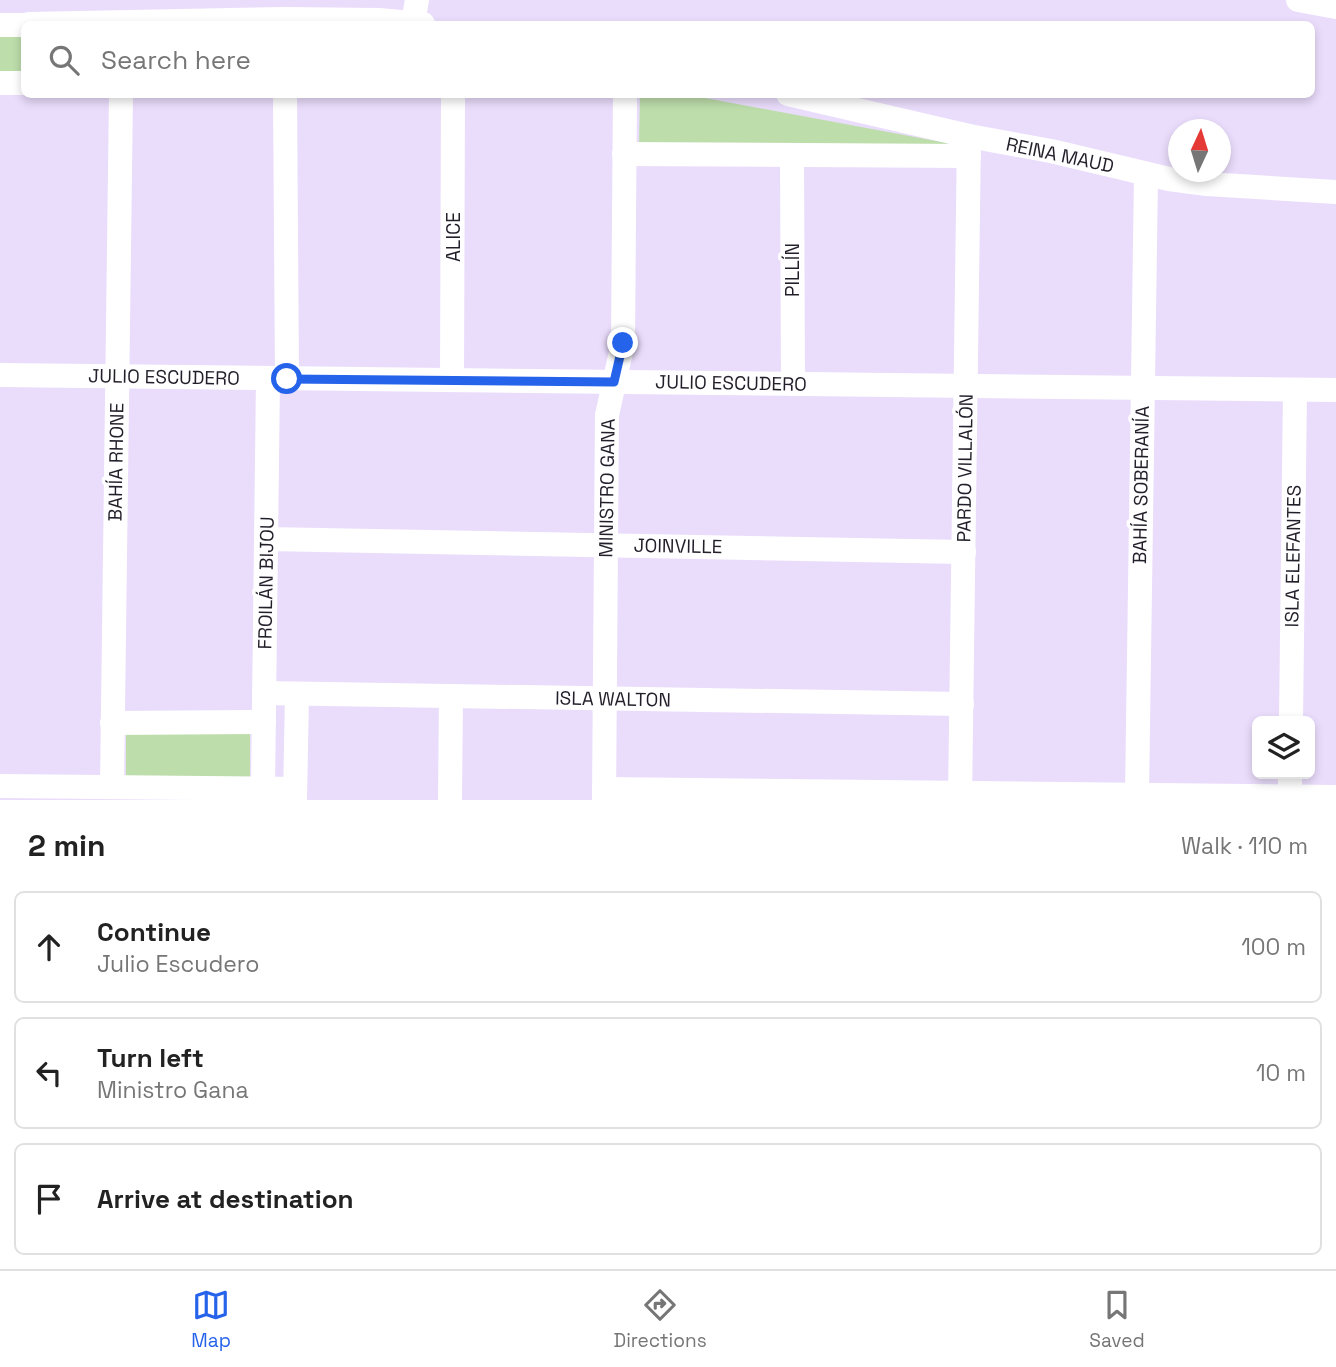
<!DOCTYPE html>
<meta charset="utf-8">
<style>
body{margin:0;font-family:"Space Grotesk",sans-serif;background:#f2f2f2;color:#222}
.controls{position:absolute;right:21px;bottom:21px;display:grid;overflow:hidden;border-radius:10px;box-shadow:0 4px 10px #0003}
.controls button{width:63px;height:63px;display:grid;place-items:center;padding:0;border:0;border-bottom:2px solid #e0e0e0;background:#fff;color:#222;font:35px sans-serif}
.compass{position:absolute;left:1168px;top:119px;width:63px;height:63px;border-radius:50%;background:#fff;box-shadow:0 4px 10px #0003;rotate:4deg}
.stop{position:absolute;width:21px;height:21px;margin:-16px;border:5px solid #2563eb;border-radius:50%;background:#fff}
.stop.end{background:#2563eb;border-color:#fff;box-shadow:0 2px 7px #0008}
.list{margin:0;padding:0;list-style:none}
h2{display:flex;justify-content:space-between;align-items:center;height:91px;margin:0;padding:0 28px;font-size:30px}
h2 small{font-size:23px;font-weight:400;color:#767676}
.list li{display:grid;grid-template-columns:46px 1fr auto;gap:21px;align-items:center;box-sizing:border-box;height:112px;margin:0 14px 14px;padding:0 14px;border:2px solid #e0e0e0;border-radius:10px}
.list b{display:block;font-size:26px;white-space:nowrap}
.list p{margin:0;font-size:23px;white-space:nowrap;color:#767676}
.list em{font-size:23px;font-style:normal;color:#767676}
.icon{flex:none;width:38px;height:38px;fill:none;stroke:currentColor;stroke-width:2;stroke-linecap:round;stroke-linejoin:round}
.map{position:relative;flex:none;width:1336px;height:800px;overflow:hidden}
.search{position:absolute;background:#fff;box-shadow:0 4px 10px #0003;left:21px;right:21px;top:21px;height:77px;display:flex;align-items:center;gap:18px;box-sizing:border-box;padding:0 24px;border-radius:10px;color:#767676;font-size:26px}
.sheet{height:469px;background:#fff}
nav{display:flex;justify-content:space-around;align-items:center;box-sizing:border-box;height:98px;border-top:2px solid #e0e0e0;background:#fff;font-size:19px;color:#767676}
nav a{display:grid;justify-items:center;gap:4px}
nav .on{color:#2563eb}
.map>svg:first-child{display:block}
</style>
<div class="map">
<svg width="1336" height="800" viewBox="0 0 1336 800">
<rect width="100%" height="100%" fill="#eaddfc"/>
<g fill="#bdddab">
<rect x="0" y="36" width="24" height="41"/>
<polygon points="640,94 689,95 947,143 947,149 639,144"/>
<rect x="126" y="733" width="124" height="46"/>
</g>
<g fill="none" stroke-linecap="round" stroke-linejoin="round">
<g stroke="#fff" stroke-width="24">
<polyline points="1298,0 1336,7"/>
<polyline points="413,23 417,0"/>
<polyline points="29,24 285,19 379,20 423,24"/>
<polyline points="0,25 24,25"/>
<polyline points="0,83 24,83"/>
<polyline points="285,94 287,379"/>
<polyline points="788,94 969,136 1051,151 1169,179 1207,184 1336,192"/>
<polyline points="624,154 969,156"/>
<polyline points="792,155 793,384"/>
<polyline points="0,375 1336,390"/>
<polyline points="452,380 453,94"/>
<polyline points="266,539 964,552"/>
<polyline points="264,693 962,704"/>
<polyline points="1291,721 1295,390"/>
<polyline points="112,723 264,722"/>
<polyline points="0,786 295,789"/>
<polyline points="112,787 121,94"/>
<polyline points="263,789 268,378"/>
<polyline points="604,789 1336,797"/>
<polyline points="1137,795 1146,175"/>
<polyline points="295,800 297,694"/>
<polyline points="450,800 451,696"/>
<polyline points="604,800 607,415 623,343 625,94"/>
<polyline points="960,800 969,136"/>
<polyline points="1290,800 1290,774"/>
</g>
</g>
<g fill="none" stroke-linecap="round" stroke-linejoin="round">
<polyline stroke="#2563eb" stroke-width="9" points="287,379 614,382 623,343"/>
</g>
<g text-anchor="middle" dominant-baseline="central" stroke-width="7" stroke-linejoin="round" paint-order="stroke">
<g font-size="19" fill="#231f2a" stroke="#fff">
<text transform="translate(1060 155) rotate(12)">REINA MAUD</text>
<text transform="translate(453 237) rotate(-90)">ALICE</text>
<text transform="translate(792 270) rotate(-90)">PILLÍN</text>
<text transform="translate(164 377) rotate(1)">JULIO ESCUDERO</text>
<text transform="translate(731 383) rotate(1)">JULIO ESCUDERO</text>
<text transform="translate(116 462) rotate(-89)">BAHÍA RHONE</text>
<text transform="translate(965 468) rotate(-89)">PARDO VILLALÓN</text>
<text transform="translate(1141 485) rotate(-89)">BAHÍA SOBERANÍA</text>
<text transform="translate(607 488) rotate(-89)">MINISTRO GANA</text>
<text transform="translate(678 546) rotate(1)">JOINVILLE</text>
<text transform="translate(1293 556) rotate(-89)">ISLA ELEFANTES</text>
<text transform="translate(266 583) rotate(-89)">FROILÁN BIJOU</text>
<text transform="translate(613 699) rotate(1)">ISLA WALTON</text>
</g>
</g>
</svg>
<div class="controls">
<button><svg class="icon" aria-label="layers" viewBox="0 0 24 24"><path d="M12 4l9 5-9 5-9-5zM3 14l9 5 9-5"/></svg></button>
</div>
<svg class="compass" viewBox="-18 -18 36 36"><path d="M0-13l5 13h-10z" fill="#e53935"/><path d="M0 13l5-13h-10z" fill="#767676"/></svg>
<div class="stop" style="left:287px;top:379px"></div>
<div class="stop end" style="left:623px;top:343px"></div>
<div class="search"><svg class="icon" aria-label="search" viewBox="0 0 24 24"><circle cx="10" cy="10" r="6"/><path d="M15 15l6 6"/></svg>Search here</div>
</div>
<section class="sheet">
<h2>2 min<small>Walk · 110 m</small></h2>
<ul class="list">
<li><svg class="icon" aria-label="ahead" viewBox="0 0 24 24"><path d="M12 20V5M6 11l6-6 6 6"/></svg><div><b>Continue</b><p>Julio Escudero</p></div><em>100 m</em></li>
<li><svg class="icon" aria-label="left" viewBox="0 0 24 24"><path d="M17 20v-9H6M10 6l-5 5 5 5"/></svg><div><b>Turn left</b><p>Ministro Gana</p></div><em>10 m</em></li>
<li><svg class="icon" aria-label="arrive" viewBox="0 0 24 24"><path d="M6 21V4h12l-3 4 3 4H6"/></svg><div><b>Arrive at destination</b></div></li>
</ul>
</section>
<nav>
<a class="on"><svg class="icon" aria-label="map" viewBox="0 0 24 24"><path d="M3 6l6-2 6 2 6-2v14l-6 2-6-2-6 2zM9 4v14M15 6v14"/></svg>Map</a>
<a><svg class="icon" aria-label="directions" viewBox="0 0 24 24"><path d="M12 3l9 9-9 9-9-9zM9 14v-3h6M13 9l2 2-2 2"/></svg>Directions</a>
<a><svg class="icon" aria-label="saved" viewBox="0 0 24 24"><path d="M7 4h10v16l-5-4-5 4z"/></svg>Saved</a>
</nav>
